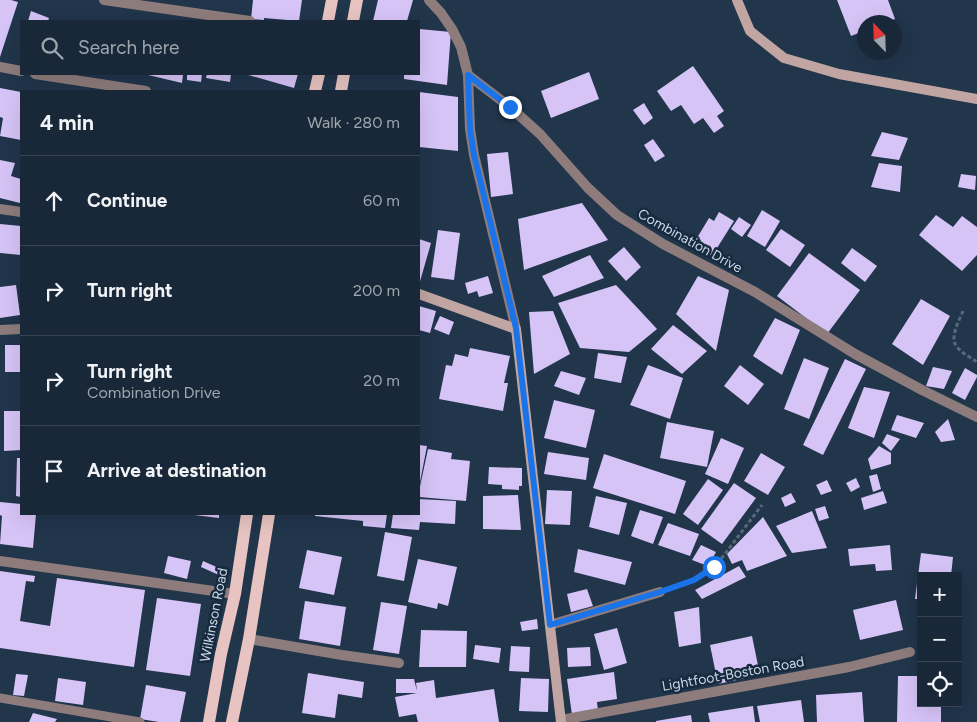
<!DOCTYPE html>
<meta charset="utf-8">
<style>
body{margin:0;font-family:Figtree,sans-serif;background:#263443;color:#f1f3f6}
.controls{position:absolute;right:15px;bottom:15px;display:grid;overflow:hidden;border-radius:0px;box-shadow:0 5px 20px #0002}
.controls button{width:45px;height:45px;display:grid;place-items:center;padding:0;border:0;border-bottom:1px solid #374453;background:#192838;color:#f1f3f6;font:25px sans-serif}
.compass{position:absolute;left:857px;top:15px;width:45px;height:45px;border-radius:50%;background:#192838;box-shadow:0 5px 20px #0002;rotate:337deg}
.stop{position:absolute;width:15px;height:15px;margin:-11px;border:4px solid #1a73e8;border-radius:50%;background:#fff}
.stop.end{background:#1a73e8;border-color:#fff;box-shadow:0 1px 5px #0008}
.list{margin:0;padding:0;list-style:none}
h2{display:flex;justify-content:space-between;align-items:center;height:65px;margin:0;padding:0 20px;font-size:21px}
h2 small{font-size:16px;font-weight:400;color:#9fa6ae}
.list li{display:grid;grid-template-columns:32px 1fr auto;gap:15px;align-items:center;box-sizing:border-box;height:90px;padding:0 20px;border-top:1px solid #374453}
.list b{display:block;font-size:19px;white-space:nowrap}
.list p{margin:0;font-size:16px;white-space:nowrap;color:#9fa6ae}
.list em{font-size:16px;font-style:normal;color:#9fa6ae}
.icon{flex:none;width:28px;height:28px;fill:none;stroke:currentColor;stroke-width:2;stroke-linecap:round;stroke-linejoin:round}
.map{position:relative;flex:none;width:977px;height:722px;overflow:hidden}
.search{position:absolute;background:#192838;box-shadow:0 5px 20px #0002;left:20px;top:20px;width:400px;height:55px;display:flex;align-items:center;gap:12px;box-sizing:border-box;padding:0 18px;border-radius:0px;color:#9fa6ae;font-size:19px}
.panel{position:absolute;background:#192838;box-shadow:0 5px 20px #0002;left:20px;top:90px;width:400px;height:425px;border-radius:0px}
.map>svg:first-child{display:block}
</style>
<div class="map">
<svg width="977" height="722" viewBox="0 0 977 722">
<rect width="100%" height="100%" fill="#21354b"/>
<g fill="#d6c4f7">
<polygon points="0,0 11,0 18,2 0,57"/>
<polygon points="253,0 302,0 299,21 264,18 264,20 251,19"/>
<polygon points="378,0 413,0 407,21 373,21"/>
<polygon points="837,0 888,0 895,19 886,22 864,22 864,31 851,36"/>
<polygon points="31,11 49,18 48,21 28,21"/>
<polygon points="419,29 451,32 447,85 404,79 404,74 419,74"/>
<polygon points="693,66 724,111 717,116 724,126 714,133 703,118 694,124 681,105 671,111 657,91"/>
<polygon points="589,72 599,99 551,118 541,91"/>
<polygon points="144,74 177,74 183,75 182,83"/>
<polygon points="187,74 202,74 201,82 187,80"/>
<polygon points="207,74 231,74 230,82 206,78"/>
<polygon points="245,74 298,74 294,88"/>
<polygon points="0,88 21,92 21,140 0,136 3,118 0,117"/>
<polygon points="419,92 458,97 458,151 419,147"/>
<polygon points="644,103 653,118 644,125 633,110"/>
<polygon points="882,132 908,138 899,160 871,156"/>
<polygon points="653,139 665,156 655,162 644,145"/>
<polygon points="508,152 513,194 491,197 487,154"/>
<polygon points="0,160 15,163 11,176 21,179 21,198 20,203 0,198"/>
<polygon points="879,163 902,166 900,192 871,187"/>
<polygon points="961,174 976,176 975,190 958,187"/>
<polygon points="582,203 608,240 524,270 518,219"/>
<polygon points="762,210 780,221 765,247 747,236"/>
<polygon points="719,212 734,221 712,256 698,247 701,240 697,238 709,218 714,221"/>
<polygon points="936,215 953,227 962,216 977,227 977,255 962,271 919,235"/>
<polygon points="739,217 751,225 742,237 731,229"/>
<polygon points="0,224 21,226 21,255 0,253"/>
<polygon points="781,229 805,245 790,267 766,250"/>
<polygon points="438,230 460,233 454,280 431,277"/>
<polygon points="419,239 431,243 419,285"/>
<polygon points="624,247 641,267 626,281 608,261"/>
<polygon points="852,248 877,266 865,282 841,263"/>
<polygon points="809,253 860,290 827,334 777,296"/>
<polygon points="590,255 604,278 554,297 542,276"/>
<polygon points="488,276 493,293 479,297 477,291 468,294 465,283"/>
<polygon points="698,276 729,290 716,351 676,314"/>
<polygon points="16,285 20,315 0,318 0,287"/>
<polygon points="616,285 657,329 629,352 580,348 558,303"/>
<polygon points="921,299 950,316 923,365 892,344"/>
<polygon points="419,306 436,311 430,333 419,330"/>
<polygon points="553,311 570,354 534,374 529,312"/>
<polygon points="440,316 454,322 449,335 434,329"/>
<polygon points="775,318 800,330 782,375 753,356"/>
<polygon points="673,325 707,351 682,374 651,349"/>
<rect x="5" y="345" width="16" height="27"/>
<polygon points="470,348 510,356 504,383 508,383 503,411 439,399 446,365 452,366 455,354 468,357"/>
<polygon points="598,353 627,357 621,383 594,378"/>
<polygon points="804,358 829,368 809,419 784,409"/>
<polygon points="845,359 866,369 823,455 803,445"/>
<polygon points="648,365 683,378 670,419 630,405"/>
<polygon points="740,365 764,384 748,405 724,386"/>
<polygon points="933,367 952,371 944,389 926,386"/>
<polygon points="965,368 977,375 977,377 965,400 952,393"/>
<polygon points="561,371 586,378 579,395 554,386"/>
<polygon points="864,387 890,392 874,438 848,428"/>
<polygon points="554,400 595,410 586,448 544,438"/>
<polygon points="4,411 21,411 21,450 4,451"/>
<polygon points="897,415 924,423 916,438 891,430"/>
<polygon points="948,419 955,440 941,442 935,432"/>
<polygon points="667,422 714,431 707,467 660,458"/>
<polygon points="887,434 900,439 891,451 882,443"/>
<polygon points="721,438 744,448 728,484 705,474"/>
<polygon points="419,445 427,446 420,482 419,482"/>
<polygon points="879,446 891,453 891,464 871,470 868,459"/>
<polygon points="428,449 452,453 451,459 470,461 466,501 419,497 419,491"/>
<polygon points="548,452 589,458 586,480 544,474"/>
<polygon points="761,453 785,467 768,495 744,481"/>
<polygon points="604,454 686,481 675,514 593,488"/>
<polygon points="17,458 21,458 21,497 16,496"/>
<polygon points="489,467 522,468 522,486 519,486 519,490 502,489 502,485 488,484"/>
<polygon points="877,474 881,489 873,492 869,476"/>
<polygon points="856,478 860,487 851,492 846,483"/>
<polygon points="708,479 723,490 698,525 683,514"/>
<polygon points="827,480 832,491 821,495 816,485"/>
<polygon points="734,483 756,498 722,544 701,529"/>
<polygon points="547,490 572,491 570,525 545,524"/>
<polygon points="883,491 887,503 864,510 861,498"/>
<polygon points="791,493 796,502 785,507 781,498"/>
<polygon points="518,495 521,530 483,529 483,496"/>
<polygon points="596,496 627,503 619,535 589,527"/>
<polygon points="419,499 456,501 455,524 420,522 419,530 391,528 393,514 419,514"/>
<polygon points="0,502 21,504 21,514 36,514 33,548 0,544 2,516 0,515"/>
<polygon points="825,506 829,518 819,521 815,509"/>
<polygon points="640,510 663,517 653,544 631,536"/>
<polygon points="812,511 827,548 792,553 776,526"/>
<polygon points="194,514 219,514 219,518 194,515"/>
<polygon points="315,514 387,514 385,528 363,526 363,521 315,516"/>
<polygon points="763,517 787,556 747,571 742,560 732,564 727,554"/>
<polygon points="668,523 699,534 690,556 658,545"/>
<polygon points="385,532 412,537 404,581 377,576"/>
<polygon points="701,545 716,552 708,566 692,560"/>
<polygon points="890,545 892,570 876,571 875,564 850,566 848,549"/>
<polygon points="578,549 632,562 625,585 574,572"/>
<polygon points="307,550 342,557 334,595 299,588"/>
<polygon points="921,553 953,557 951,576 921,576 921,599 915,599"/>
<polygon points="168,556 191,561 187,579 164,573"/>
<polygon points="418,559 457,567 448,606 438,603 437,609 408,602"/>
<polygon points="203,561 221,569 219,575 201,567"/>
<polygon points="739,566 746,577 702,599 695,590"/>
<polygon points="0,571 35,576 34,582 26,581 20,621 50,626 57,578 145,590 134,667 0,648"/>
<polygon points="587,589 593,606 571,612 567,594"/>
<polygon points="157,598 201,604 190,676 146,670"/>
<polygon points="896,600 903,630 860,640 853,610"/>
<polygon points="305,601 346,607 340,646 299,639"/>
<polygon points="381,602 407,606 399,654 373,650"/>
<polygon points="699,607 701,643 679,647 674,612"/>
<polygon points="537,619 538,629 522,631 520,622"/>
<polygon points="617,628 627,663 604,670 594,634"/>
<polygon points="421,630 467,631 466,667 419,667"/>
<polygon points="752,636 760,675 718,684 710,645"/>
<polygon points="475,645 501,648 499,663 473,659"/>
<polygon points="511,646 530,647 529,672 509,671"/>
<polygon points="590,647 591,666 568,667 567,648"/>
<polygon points="614,672 617,699 597,702 598,711 572,715 567,679"/>
<polygon points="308,673 364,682 362,698 338,694 335,718 302,713"/>
<polygon points="16,674 28,675 24,696 13,695"/>
<polygon points="898,676 921,676 921,703 941,703 941,722 897,722"/>
<polygon points="58,678 86,682 83,705 55,701"/>
<polygon points="521,678 549,679 548,712 519,711"/>
<polygon points="396,679 414,679 417,691 416,683 434,680 436,698 494,689 499,722 418,722 416,714 399,717 395,697 417,693 396,693"/>
<polygon points="146,685 186,692 180,722 159,722 140,719"/>
<polygon points="862,692 864,722 817,722 816,695"/>
<polygon points="801,700 804,722 760,722 757,706"/>
<polygon points="753,706 755,722 710,722 708,713"/>
<polygon points="33,713 57,719 55,722 29,722"/>
<polygon points="691,715 692,722 656,722 656,721"/>
</g>
<g fill="none" stroke-linecap="round" stroke-linejoin="round">
<g stroke="#57687c" stroke-width="3" stroke-dasharray="4 2.5" stroke-linecap="butt">
<path d="M963,311C959,321 949,338 957,347C962,353 971,358 977,362"/>
<polyline points="672,588 694,580 715,567 762,505"/>
</g>
<polyline stroke="#8d7c7b" stroke-width="9" points="0,698 140,722"/>
<g stroke="#8d7c7b" stroke-width="10">
<polyline points="104,0 250,21"/>
<polyline points="429,0 441,13 452,29 461,47 468,75 470,129 474,155 516,329"/>
<polyline points="0,67 21,71"/>
<polyline points="35,74 146,91"/>
<polyline points="468,75 510,107 540,134 588,188 617,215 663,244 755,292 855,354 922,390 977,417"/>
<polyline points="0,209 21,212"/>
<polyline points="0,330 21,329"/>
<polyline points="0,561 235,594"/>
<polyline points="550,625 660,592"/>
<polyline points="249,639 342,655 399,663"/>
<polyline points="561,720 849,667 910,652"/>
</g>
<g stroke="#c0a5a2" stroke-width="10">
<polyline points="737,0 750,31 784,58 839,74 977,99"/>
<polyline points="419,294 516,329 561,722"/>
</g>
<g stroke="#e7c4c1" stroke-width="12">
<polyline points="328,21 332,0"/>
<polyline points="353,21 357,0"/>
<polyline points="315,91 319,74"/>
<polyline points="341,91 344,74"/>
<polyline points="209,722 221,654 235,594 247,514"/>
<polyline points="232,722 249,639 269,514"/>
</g>
</g>
<g fill="none" stroke-linecap="round" stroke-linejoin="round">
<polyline stroke="#1a73e8" stroke-width="6" points="510,107 468,75 470,129 474,155 516,328 550,625 660,592 694,580 714,567"/>
</g>
<g text-anchor="middle" dominant-baseline="central" stroke-width="5" stroke-linejoin="round" paint-order="stroke">
<g font-size="14" fill="#cbd7e5" stroke="#172b40">
<text transform="translate(690 241) rotate(29)">Combination Drive</text>
<text transform="translate(214 615) rotate(-79)">Wilkinson Road</text>
<text transform="translate(733 674) rotate(-10)">Lightfoot-Boston Road</text>
</g>
</g>
</svg>
<div class="controls">
<button>+</button>
<button>−</button>
<button><svg class="icon" aria-label="locate" viewBox="0 0 24 24"><circle cx="12" cy="12" r="6"/><path d="M12 2v4M12 18v4M2 12h4M18 12h4"/></svg></button>
</div>
<svg class="compass" viewBox="-18 -18 36 36"><path d="M0-13l5 13h-10z" fill="#e53935"/><path d="M0 13l5-13h-10z" fill="#9fa6ae"/></svg>
<div class="stop" style="left:714px;top:567px"></div>
<div class="stop end" style="left:510px;top:107px"></div>
<div class="search"><svg class="icon" aria-label="search" viewBox="0 0 24 24"><circle cx="10" cy="10" r="6"/><path d="M15 15l6 6"/></svg>Search here</div>
<section class="panel">
<h2>4 min<small>Walk · 280 m</small></h2>
<ul class="list">
<li><svg class="icon" aria-label="ahead" viewBox="0 0 24 24"><path d="M12 20V5M6 11l6-6 6 6"/></svg><div><b>Continue</b></div><em>60 m</em></li>
<li><svg class="icon" aria-label="right" viewBox="0 0 24 24"><path d="M7 20v-9h11M14 6l5 5-5 5"/></svg><div><b>Turn right</b></div><em>200 m</em></li>
<li><svg class="icon" aria-label="right" viewBox="0 0 24 24"><path d="M7 20v-9h11M14 6l5 5-5 5"/></svg><div><b>Turn right</b><p>Combination Drive</p></div><em>20 m</em></li>
<li><svg class="icon" aria-label="arrive" viewBox="0 0 24 24"><path d="M6 21V4h12l-3 4 3 4H6"/></svg><div><b>Arrive at destination</b></div></li>
</ul>
</section>
</div>
